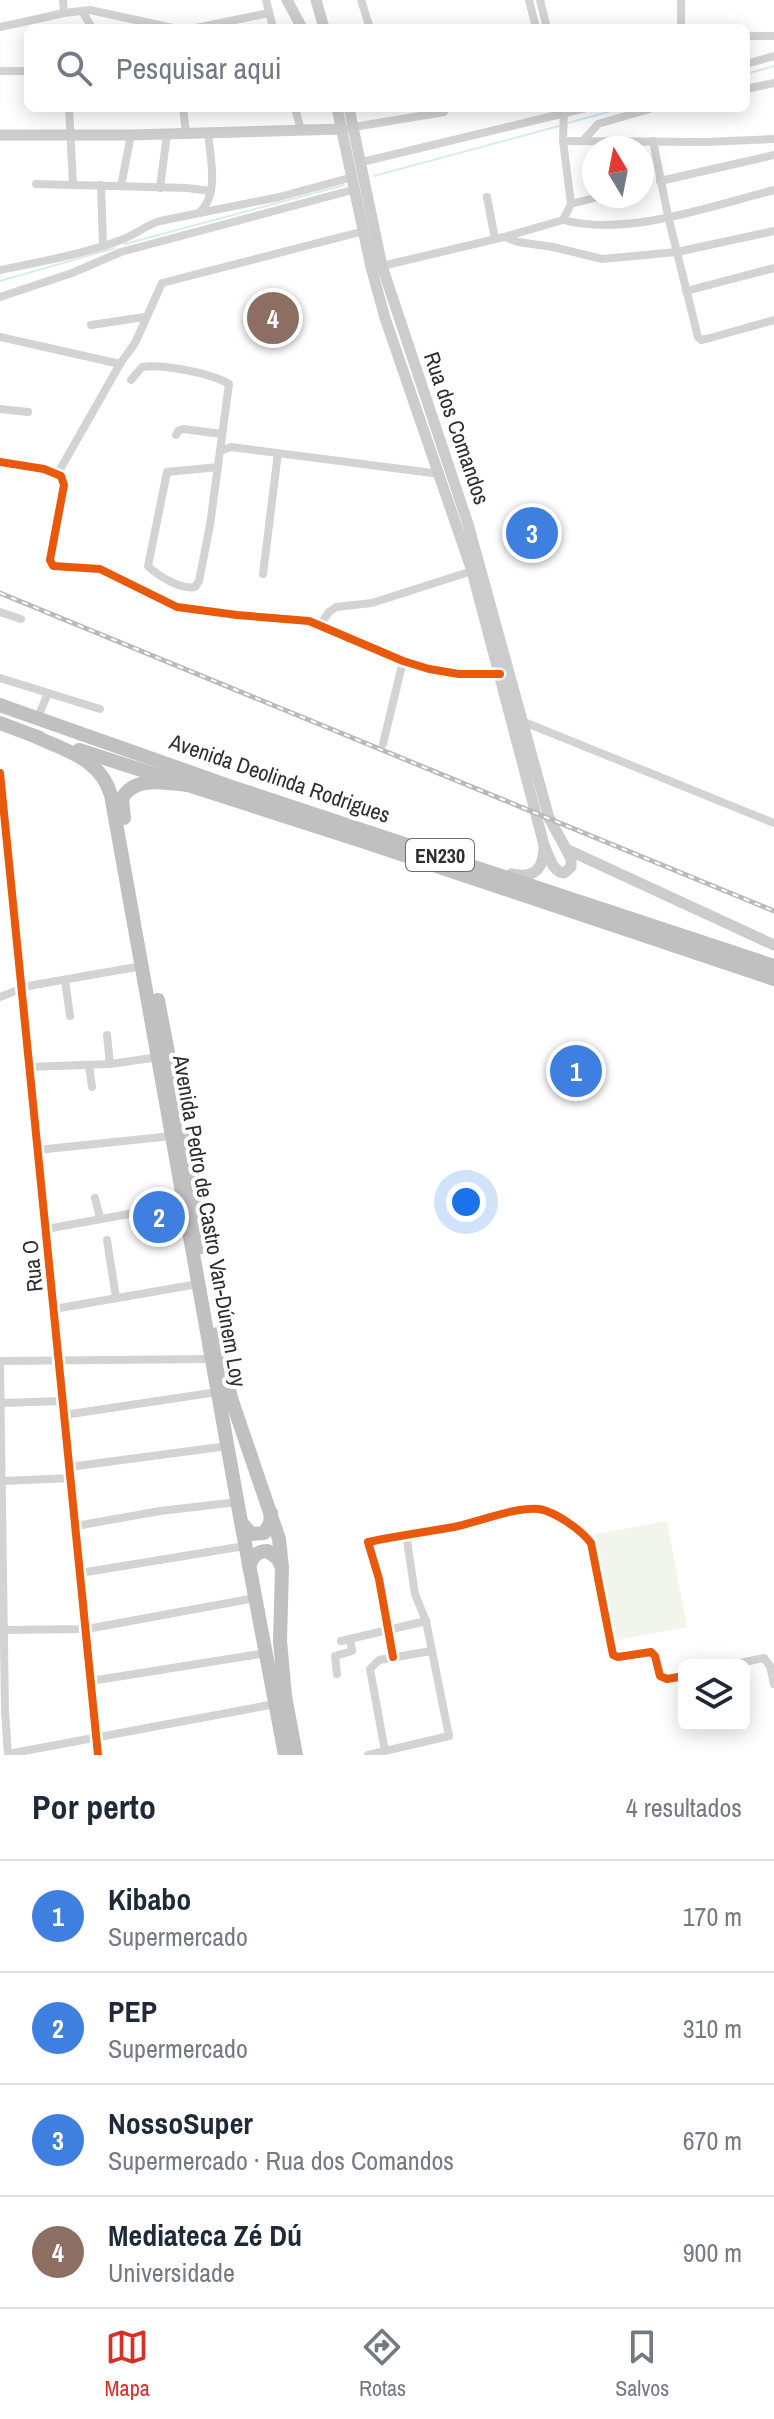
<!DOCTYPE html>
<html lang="pt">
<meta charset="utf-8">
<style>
body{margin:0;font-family:"Archivo Narrow",sans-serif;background:#f2f2f3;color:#1f2937}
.controls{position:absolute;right:24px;bottom:24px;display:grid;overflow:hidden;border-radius:12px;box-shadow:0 4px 20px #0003}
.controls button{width:72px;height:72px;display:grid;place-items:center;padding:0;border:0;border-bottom:2px solid #e0e1e3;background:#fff;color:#1f2937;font:40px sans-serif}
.compass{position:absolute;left:582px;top:136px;width:72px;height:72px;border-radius:50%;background:#fff;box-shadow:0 4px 20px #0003;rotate:350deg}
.you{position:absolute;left:466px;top:1202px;width:28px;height:28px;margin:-20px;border:6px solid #fff;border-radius:50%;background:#1a73e8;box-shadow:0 0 0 12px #1a73e833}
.badge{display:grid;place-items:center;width:52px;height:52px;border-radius:50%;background:#d93025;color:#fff;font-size:26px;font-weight:700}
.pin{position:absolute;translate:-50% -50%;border:4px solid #fff;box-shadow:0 2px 8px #0006}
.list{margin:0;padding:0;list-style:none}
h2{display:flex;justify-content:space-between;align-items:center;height:104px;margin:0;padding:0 32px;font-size:34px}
h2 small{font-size:26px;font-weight:400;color:#747a83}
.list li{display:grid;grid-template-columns:52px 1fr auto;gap:24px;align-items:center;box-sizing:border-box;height:112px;padding:0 32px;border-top:2px solid #e0e1e3}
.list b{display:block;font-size:30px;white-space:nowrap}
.list p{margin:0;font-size:26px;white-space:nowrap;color:#747a83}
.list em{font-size:26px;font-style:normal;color:#747a83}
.icon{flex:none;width:44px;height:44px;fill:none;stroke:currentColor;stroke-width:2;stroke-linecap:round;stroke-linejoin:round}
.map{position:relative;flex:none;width:774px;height:1755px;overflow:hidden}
.search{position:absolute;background:#fff;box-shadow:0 4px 20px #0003;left:24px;right:24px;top:24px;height:88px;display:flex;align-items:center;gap:20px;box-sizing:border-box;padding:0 28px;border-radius:12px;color:#747a83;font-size:30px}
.sheet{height:552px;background:#fff}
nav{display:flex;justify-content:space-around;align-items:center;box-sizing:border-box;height:112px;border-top:2px solid #e0e1e3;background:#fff;font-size:22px;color:#747a83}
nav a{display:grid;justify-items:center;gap:4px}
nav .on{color:#d93025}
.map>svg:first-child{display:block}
</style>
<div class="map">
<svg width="774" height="1755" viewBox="0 0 774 1755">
<rect width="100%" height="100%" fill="#fff"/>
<polygon fill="#f1f5eb" points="667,1521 687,1627 612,1641 592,1535"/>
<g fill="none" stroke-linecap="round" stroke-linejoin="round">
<g stroke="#d8eaf2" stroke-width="2">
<polyline points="746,74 774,66"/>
<polyline points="568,123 622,108"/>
<polyline points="374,176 559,126"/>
<polyline points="125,244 344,185"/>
<polyline points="0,281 115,248"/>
</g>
<g stroke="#d3d3d3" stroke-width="8">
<polyline points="63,0 64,13"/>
<polyline points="266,0 273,28"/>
<polyline points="361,0 370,28"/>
<polyline points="529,0 536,28"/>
<polyline points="540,0 547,28"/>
<polyline points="681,0 681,28"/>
<polyline points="82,11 92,28"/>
<polyline points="0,27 64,13 90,10 173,28"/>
<polyline points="196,28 269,13"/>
<polyline points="746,36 774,36"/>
<polyline points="746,64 774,56"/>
<polyline points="0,71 28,71"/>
<polyline points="746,89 774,83"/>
<polyline points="69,108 73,184"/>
<polyline points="183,108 186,133"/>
<polyline points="295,108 301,130"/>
<polyline points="354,127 444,112"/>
<polyline points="563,141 705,142 774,139"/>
<polyline points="583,141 598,124 653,108"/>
<polyline points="653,141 668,216 698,337 701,340 710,338 774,320"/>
<polyline points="362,162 586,108"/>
<polyline points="660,181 774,155"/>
<polyline points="36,184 187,188 211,191"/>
<polyline points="101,185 103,245"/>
<polyline points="121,186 131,135"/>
<polyline points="160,188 167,134"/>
<polyline points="487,197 495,239"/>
<polyline points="571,204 602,196"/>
<path d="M200,212C220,193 210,157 208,133"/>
<path d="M563,220C628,237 711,206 774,190"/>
<polyline points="505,237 518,242 553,247 602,259 677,252 774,231"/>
<polyline points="382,266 504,237 563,220 571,204 563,141 564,108"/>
<path d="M0,270C40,262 83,254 121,240C135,235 146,225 160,221L279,197L353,177"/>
<polyline points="686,291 774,268"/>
<polyline points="0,297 72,273 121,252 356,189"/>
<polyline points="91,325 145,317"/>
<polyline points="0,337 120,364"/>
<path d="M131,380L142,367C163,364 211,373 229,384L210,525L199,581L195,587C181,590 158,576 148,566L167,472L218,467"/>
<polyline points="0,409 28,412"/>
<polyline points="176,435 178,431 183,429 222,434"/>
<polyline points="220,451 231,447 440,474"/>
<polyline points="0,462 44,469 61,476 64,485 50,560 53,566 100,569 177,607 237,615 309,621 403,661 429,669 459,674 500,674"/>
<polyline points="58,473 120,364 135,343 162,283 364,231"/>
<polyline points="263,574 278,453"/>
<polyline points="0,612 21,619"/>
<polyline points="320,625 329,612 336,607 372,603 472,571"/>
<polyline points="0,678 100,709"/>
<polyline points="38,717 48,693"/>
<polyline points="524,722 774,823"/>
<polyline points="383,744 403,661"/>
<polyline points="0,773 98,1755"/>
<polyline points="65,980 70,1016"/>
<polyline points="0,997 28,986 142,966"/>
<polyline points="107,1035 110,1064"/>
<polyline points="89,1065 92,1087"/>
<polyline points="29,1067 110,1064 159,1057"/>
<polyline points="37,1150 172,1136"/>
<polyline points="95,1198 100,1218"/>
<polyline points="46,1229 184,1204"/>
<polyline points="107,1240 116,1298"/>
<polyline points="54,1309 198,1284"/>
<polyline points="0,1361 212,1359"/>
<polyline points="0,1367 5,1711 8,1755"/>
<polyline points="2,1403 62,1401"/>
<polyline points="64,1415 217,1392"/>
<polyline points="69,1467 228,1446"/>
<polyline points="3,1481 71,1478"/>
<polyline points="76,1526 160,1511 238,1502"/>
<polyline points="80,1573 245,1546"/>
<polyline points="4,1630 87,1629 255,1598"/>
<polyline points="341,1641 426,1621"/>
<path d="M393,1657L379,1579L368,1542C397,1536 425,1532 454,1527C478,1522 517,1506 539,1509C556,1512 581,1530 591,1543L613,1655L618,1657L651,1652L655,1656L660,1676L667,1679L684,1676"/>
<polyline points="730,1665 764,1658 770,1666 774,1684"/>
<polyline points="337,1674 335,1656 352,1651 350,1639"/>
<polyline points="91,1681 266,1653"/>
<polyline points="385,1751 370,1669 379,1660 431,1651"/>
<polyline points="8,1754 275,1704"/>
<polyline points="368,1755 449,1736 426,1621 415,1594 407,1540 408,1536"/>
</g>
<g stroke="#ccc" stroke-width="11">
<polyline points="287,0 302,28"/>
<polyline points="316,0 324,28"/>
<path d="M337,108L371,267L385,318L472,571L544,845C549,855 552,872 564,873L571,867V859L566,849L549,818L468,524L382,266L349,108"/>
<polyline points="0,135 131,135 343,129"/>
<polyline points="566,849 774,945"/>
<path d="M511,874C535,879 544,869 544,845"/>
</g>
<g stroke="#c0c0c0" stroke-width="14">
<polyline points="0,705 232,787 774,966"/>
<polyline points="0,723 40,738"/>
<path d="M34,736C66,751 100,758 111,795L241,1522L285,1755"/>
<polyline points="79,750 362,841 774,979"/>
<path d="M124,818L122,799C134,775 166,783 188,785"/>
<polyline points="158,1000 183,1132 201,1247"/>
<polyline points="217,1334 231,1398 279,1539 282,1568 280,1641 285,1696 296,1755"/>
<polyline points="241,1522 251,1534 264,1533 270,1524 271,1513"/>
<path d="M249,1566C253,1557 256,1551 268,1551L278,1559L282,1568"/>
</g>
<g stroke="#bababa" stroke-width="5">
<polyline id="rail" points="0,593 774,911"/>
</g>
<use href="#rail" stroke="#fff" stroke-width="2" stroke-dasharray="6" stroke-linecap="butt"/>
<g stroke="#fff" stroke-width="13">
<g id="cycleway">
<polyline points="0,462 44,469 61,476 64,485 50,560 53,566 100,569 177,607 237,615 309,621 403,661 429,669 459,674 500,674"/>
<polyline points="0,773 98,1755"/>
<path d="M393,1657L379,1579L368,1542C397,1536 425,1532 454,1527C478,1522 517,1506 539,1509C556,1512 581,1530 591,1543L613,1655L618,1657L651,1652L655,1656L660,1676L667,1679L684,1676"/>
</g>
</g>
<use href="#cycleway" stroke="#e8590c" stroke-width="8"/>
</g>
<g text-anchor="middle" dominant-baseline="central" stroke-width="8" stroke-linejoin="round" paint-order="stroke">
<rect fill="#fff" stroke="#6d6d6d" stroke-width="2" x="406" y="839" width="68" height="32" rx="6"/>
<g font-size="20" font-weight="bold" fill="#2e2e2e">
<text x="440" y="855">EN230</text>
</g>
<g font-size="22" fill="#2e2e2e" stroke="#fff">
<text transform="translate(457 428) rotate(71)">Rua dos Comandos</text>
<text transform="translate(280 778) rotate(19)">Avenida Deolinda Rodrigues</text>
<text transform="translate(210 1221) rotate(80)">Avenida Pedro de Castro Van-Dúnem Loy</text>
<text transform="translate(32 1266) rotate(-96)">Rua O</text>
</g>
</g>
</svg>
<div class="controls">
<button><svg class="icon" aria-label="layers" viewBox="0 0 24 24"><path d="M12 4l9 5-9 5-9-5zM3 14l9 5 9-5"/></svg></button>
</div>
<svg class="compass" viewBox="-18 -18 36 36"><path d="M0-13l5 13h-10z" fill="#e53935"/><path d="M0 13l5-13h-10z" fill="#747a83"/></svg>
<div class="you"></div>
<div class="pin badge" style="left:576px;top:1071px;background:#3f7fe0">1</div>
<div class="pin badge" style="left:159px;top:1217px;background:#3f7fe0">2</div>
<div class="pin badge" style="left:532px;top:533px;background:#3f7fe0">3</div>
<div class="pin badge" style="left:273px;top:318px;background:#8d6e63">4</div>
<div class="search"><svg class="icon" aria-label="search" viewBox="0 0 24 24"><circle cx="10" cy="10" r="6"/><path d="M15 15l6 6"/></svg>Pesquisar aqui</div>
</div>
<section class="sheet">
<h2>Por perto<small>4 resultados</small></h2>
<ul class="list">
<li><span class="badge" style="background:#3f7fe0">1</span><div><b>Kibabo</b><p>Supermercado</p></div><em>170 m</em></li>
<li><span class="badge" style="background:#3f7fe0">2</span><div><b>PEP</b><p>Supermercado</p></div><em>310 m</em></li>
<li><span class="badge" style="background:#3f7fe0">3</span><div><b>NossoSuper</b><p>Supermercado · Rua dos Comandos</p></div><em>670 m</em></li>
<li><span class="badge" style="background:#8d6e63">4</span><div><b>Mediateca Zé Dú</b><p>Universidade</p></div><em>900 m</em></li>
</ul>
</section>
<nav>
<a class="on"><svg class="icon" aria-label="map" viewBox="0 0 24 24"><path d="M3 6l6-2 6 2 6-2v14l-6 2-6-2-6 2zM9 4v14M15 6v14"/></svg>Mapa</a>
<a><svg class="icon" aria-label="directions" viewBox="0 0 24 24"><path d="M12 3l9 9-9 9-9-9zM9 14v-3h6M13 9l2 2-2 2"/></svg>Rotas</a>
<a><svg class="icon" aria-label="saved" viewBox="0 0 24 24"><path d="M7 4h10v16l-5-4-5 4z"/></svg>Salvos</a>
</nav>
